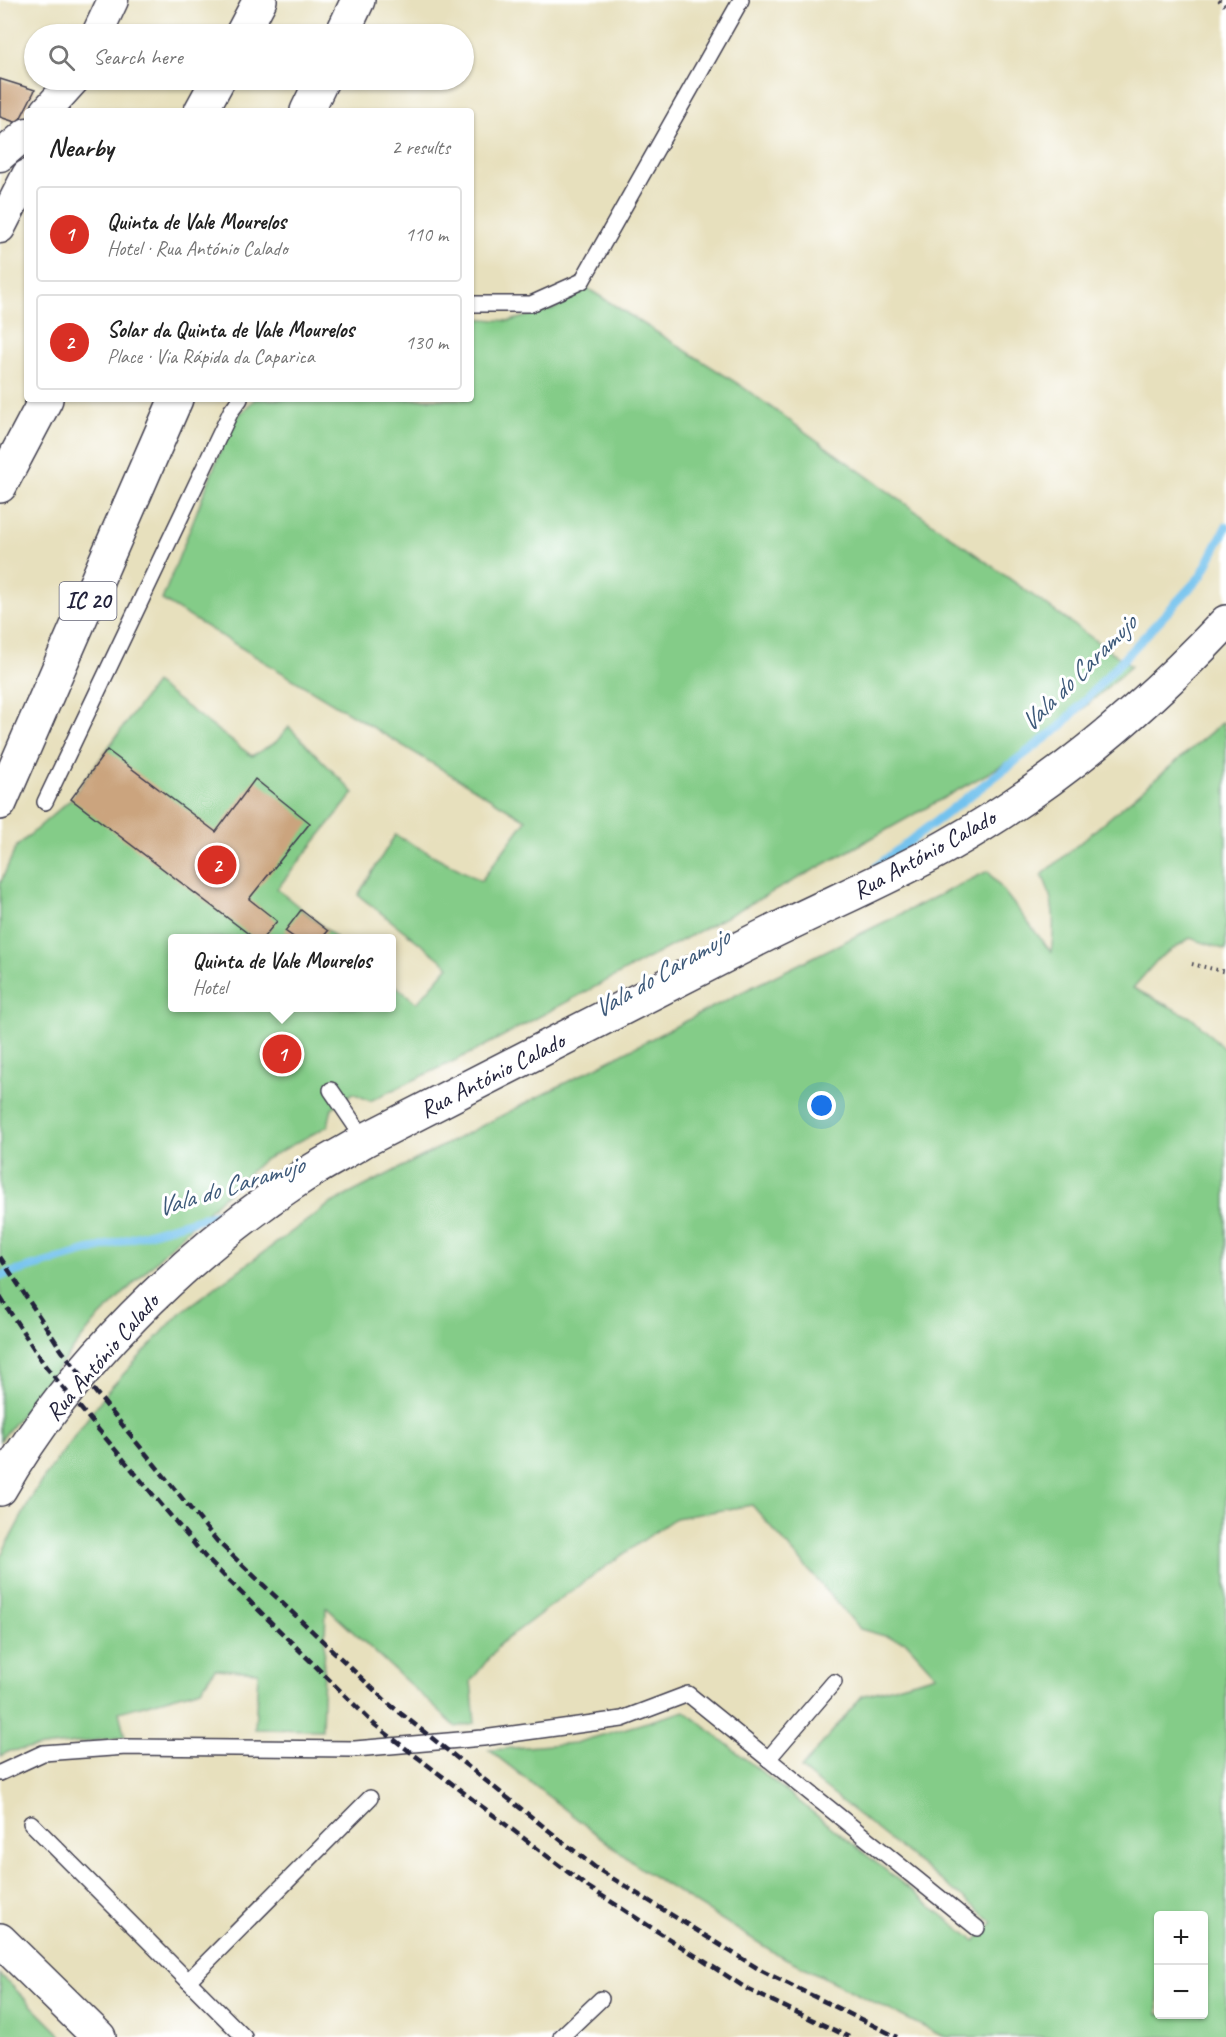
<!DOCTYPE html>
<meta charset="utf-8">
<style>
body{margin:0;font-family:Caveat,sans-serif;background:#f6f6f6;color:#222}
.controls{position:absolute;right:18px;bottom:18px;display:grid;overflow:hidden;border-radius:6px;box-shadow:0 2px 4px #0004}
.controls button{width:54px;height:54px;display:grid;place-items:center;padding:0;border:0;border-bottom:2px solid #e0e0e0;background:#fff;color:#222;font:30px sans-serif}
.you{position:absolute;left:822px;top:1106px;width:21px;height:21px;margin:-15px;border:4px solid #fff;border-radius:50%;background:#1a73e8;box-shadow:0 0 0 9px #1a73e833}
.badge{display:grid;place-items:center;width:39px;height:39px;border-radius:50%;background:#d93025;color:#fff;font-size:20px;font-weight:700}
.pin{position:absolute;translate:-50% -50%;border:3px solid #fff;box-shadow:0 2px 6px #0006}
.popup{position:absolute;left:168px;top:934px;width:228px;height:78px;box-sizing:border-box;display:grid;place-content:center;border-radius:6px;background:#fff;filter:drop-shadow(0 2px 4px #0005);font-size:20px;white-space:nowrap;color:#767676}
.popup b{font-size:22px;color:#222}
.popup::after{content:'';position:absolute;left:50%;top:100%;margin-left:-12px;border:12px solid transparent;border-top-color:#fff}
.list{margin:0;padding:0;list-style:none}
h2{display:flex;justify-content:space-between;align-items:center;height:78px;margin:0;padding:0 24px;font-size:26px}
h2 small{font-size:20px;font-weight:400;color:#767676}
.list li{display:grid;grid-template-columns:39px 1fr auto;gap:18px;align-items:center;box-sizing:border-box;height:96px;margin:0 12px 12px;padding:0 12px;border:2px solid #e0e0e0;border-radius:6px}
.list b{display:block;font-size:22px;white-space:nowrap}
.list p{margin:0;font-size:20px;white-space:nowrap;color:#767676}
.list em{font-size:20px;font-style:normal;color:#767676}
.icon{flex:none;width:33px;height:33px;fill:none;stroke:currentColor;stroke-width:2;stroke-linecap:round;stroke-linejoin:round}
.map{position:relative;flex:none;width:1226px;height:2037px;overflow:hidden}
.search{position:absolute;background:#fff;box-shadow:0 2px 4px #0004;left:24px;top:24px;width:450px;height:66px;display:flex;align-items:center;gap:15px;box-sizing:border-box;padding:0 21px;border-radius:33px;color:#767676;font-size:22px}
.panel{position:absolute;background:#fff;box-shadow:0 2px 4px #0004;left:24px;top:108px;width:450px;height:294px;border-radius:6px}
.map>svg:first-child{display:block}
</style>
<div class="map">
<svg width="1226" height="2037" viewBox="0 0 1226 2037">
<rect width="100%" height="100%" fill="#fff"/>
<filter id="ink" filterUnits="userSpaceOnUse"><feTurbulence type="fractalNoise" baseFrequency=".0167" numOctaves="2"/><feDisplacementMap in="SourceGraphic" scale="12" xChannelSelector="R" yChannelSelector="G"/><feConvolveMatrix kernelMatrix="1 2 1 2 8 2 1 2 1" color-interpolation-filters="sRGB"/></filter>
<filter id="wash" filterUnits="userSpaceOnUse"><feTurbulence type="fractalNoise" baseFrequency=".008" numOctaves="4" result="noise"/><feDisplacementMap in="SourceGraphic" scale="24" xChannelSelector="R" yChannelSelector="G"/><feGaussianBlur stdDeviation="1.35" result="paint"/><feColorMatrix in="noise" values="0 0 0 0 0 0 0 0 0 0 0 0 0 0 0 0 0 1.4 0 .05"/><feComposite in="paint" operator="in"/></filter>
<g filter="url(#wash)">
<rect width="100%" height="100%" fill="#e7e0bd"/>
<g fill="#84cc88" stroke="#537762" stroke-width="1.5" fill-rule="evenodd">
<polygon points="587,288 740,385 1131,666 1049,739 847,852 475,1051 370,1101 353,1093 332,1108 328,1126 262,1161 183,1234 94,1323 0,1441 0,884 16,847 71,799 155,683 252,756 276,742 289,727 354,793 277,889 337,938 172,938 172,1008 392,1008 392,983 417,1003 449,966 358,895 395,835 481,881 526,820 162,600 232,422 255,399 471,399 471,318 510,321 556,308"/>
<path d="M1223,722L1226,736V950L1190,938L1159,958L1133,988L1194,1019L1226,1051V2037H946L940,2035L775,1953L641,1869L489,1750L575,1743L685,1711L975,1941L993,1922L801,1769L862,1696L936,1675L906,1642L860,1629L752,1505L675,1518L564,1596L500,1644L471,1681L475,1723L456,1727L326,1607L322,1730L255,1729L258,1672L215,1669L201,1689L119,1712L125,1737L10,1751L0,1756V1557L38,1486L106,1393L180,1313L330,1204L740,993L988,871L1051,952C1055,925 1055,900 1042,875ZM1158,1916H1204V2014H1158Z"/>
<polygon points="0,1974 63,2037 0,2037"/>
</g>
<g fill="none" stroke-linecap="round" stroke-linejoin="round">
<g stroke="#73c2ee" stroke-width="9">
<polyline points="877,866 1060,727 1201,576 1226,527"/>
<polyline points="0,1276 237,1208"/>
</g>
</g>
<g id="blocks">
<g fill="#cba47e">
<polygon points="0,79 35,90 18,123 0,117"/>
<polygon points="107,750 216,832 255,779 310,823 249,899 277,921 263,938 254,938 71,799"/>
<polygon points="301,910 328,931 322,938 295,938 285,931"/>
</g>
</g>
</g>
<g filter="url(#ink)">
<use href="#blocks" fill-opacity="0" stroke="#403e4e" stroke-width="1.5"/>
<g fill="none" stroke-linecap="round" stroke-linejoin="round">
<g stroke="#403e4e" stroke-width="18">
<g id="lane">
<polyline points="471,304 531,304 582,281 741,0"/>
<polyline points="45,802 231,411 240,399"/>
<polyline points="331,1090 365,1140"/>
<polyline points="768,1759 834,1682"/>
<polyline points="0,1773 43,1753 126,1747 355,1749 483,1738 622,1719 688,1694 977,1928"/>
<polyline points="31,1823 244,2037"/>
<polyline points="188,1981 370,1798"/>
<polyline points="561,2037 601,1999"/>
</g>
</g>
<g stroke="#403e4e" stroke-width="33">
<g id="street">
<polyline points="97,34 113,0"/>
<polyline points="46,111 74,80"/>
<polyline points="0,156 27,133"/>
<polyline points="0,228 27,175"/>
</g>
</g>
<g stroke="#403e4e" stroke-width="36">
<g id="secondary">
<path d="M0,1489C69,1368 186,1253 302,1177C322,1164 344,1153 365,1140C493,1075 621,1009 750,943C814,910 882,882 945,847C1050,788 1144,709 1226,622"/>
<polyline points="0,1940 99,2037"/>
</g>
</g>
<g stroke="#403e4e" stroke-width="36">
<g id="highway">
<polyline points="242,34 260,0"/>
<polyline points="342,34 358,0"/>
<polyline points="201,111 218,80"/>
<polyline points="307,111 322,80"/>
<polyline points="0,486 46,399"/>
<polyline points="0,803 176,399"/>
</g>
</g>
<g stroke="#403e4e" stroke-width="4" stroke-dasharray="1.5 4.5" stroke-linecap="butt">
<polyline points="1219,0 1226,7"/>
<polyline points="1192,964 1226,972"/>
</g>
<use href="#lane" stroke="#fff" stroke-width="15"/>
<use href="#street" stroke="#fff" stroke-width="30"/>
<use href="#secondary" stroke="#fff" stroke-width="33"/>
<use href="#highway" stroke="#fff" stroke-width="33"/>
<g stroke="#22223b" stroke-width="4.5" stroke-dasharray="9 4.5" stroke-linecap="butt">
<polyline points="0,1257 62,1351 217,1541 389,1704 596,1868 762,1971 897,2037"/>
<polyline points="0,1297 46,1367 206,1558 375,1725 585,1885 749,1990 849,2037"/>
</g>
</g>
</g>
<g text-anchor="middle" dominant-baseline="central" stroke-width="6" stroke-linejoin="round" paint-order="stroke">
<rect fill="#fff" stroke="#646476" stroke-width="1.5" x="59.5" y="582" width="57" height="38" rx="4.5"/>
<g font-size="22" font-weight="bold" fill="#22223b">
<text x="88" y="601">IC 20</text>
</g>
<g font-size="24" fill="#22223b" stroke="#fff">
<text transform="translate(924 854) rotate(-29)">Rua António Calado</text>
<text transform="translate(492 1075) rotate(-27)">Rua António Calado</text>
<text transform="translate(102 1357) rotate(-49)">Rua António Calado</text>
</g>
<g font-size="26" font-style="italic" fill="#3e5a7a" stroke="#fff">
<text transform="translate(1078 673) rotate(-45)">Vala do Caramujo</text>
<text transform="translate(661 973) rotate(-30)">Vala do Caramujo</text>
<text transform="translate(230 1186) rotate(-17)">Vala do Caramujo</text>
</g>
</g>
</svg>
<div class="controls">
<button>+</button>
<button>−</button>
</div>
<div class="you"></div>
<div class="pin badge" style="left:282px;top:1054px">1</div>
<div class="popup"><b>Quinta de Vale Mourelos</b>Hotel</div>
<div class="pin badge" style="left:217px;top:865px">2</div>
<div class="search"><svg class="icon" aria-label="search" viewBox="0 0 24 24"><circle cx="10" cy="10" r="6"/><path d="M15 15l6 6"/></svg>Search here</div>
<section class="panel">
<h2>Nearby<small>2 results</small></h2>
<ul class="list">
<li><span class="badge">1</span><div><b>Quinta de Vale Mourelos</b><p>Hotel · Rua António Calado</p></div><em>110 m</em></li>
<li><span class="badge">2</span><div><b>Solar da Quinta de Vale Mourelos</b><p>Place · Via Rápida da Caparica</p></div><em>130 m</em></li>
</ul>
</section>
</div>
